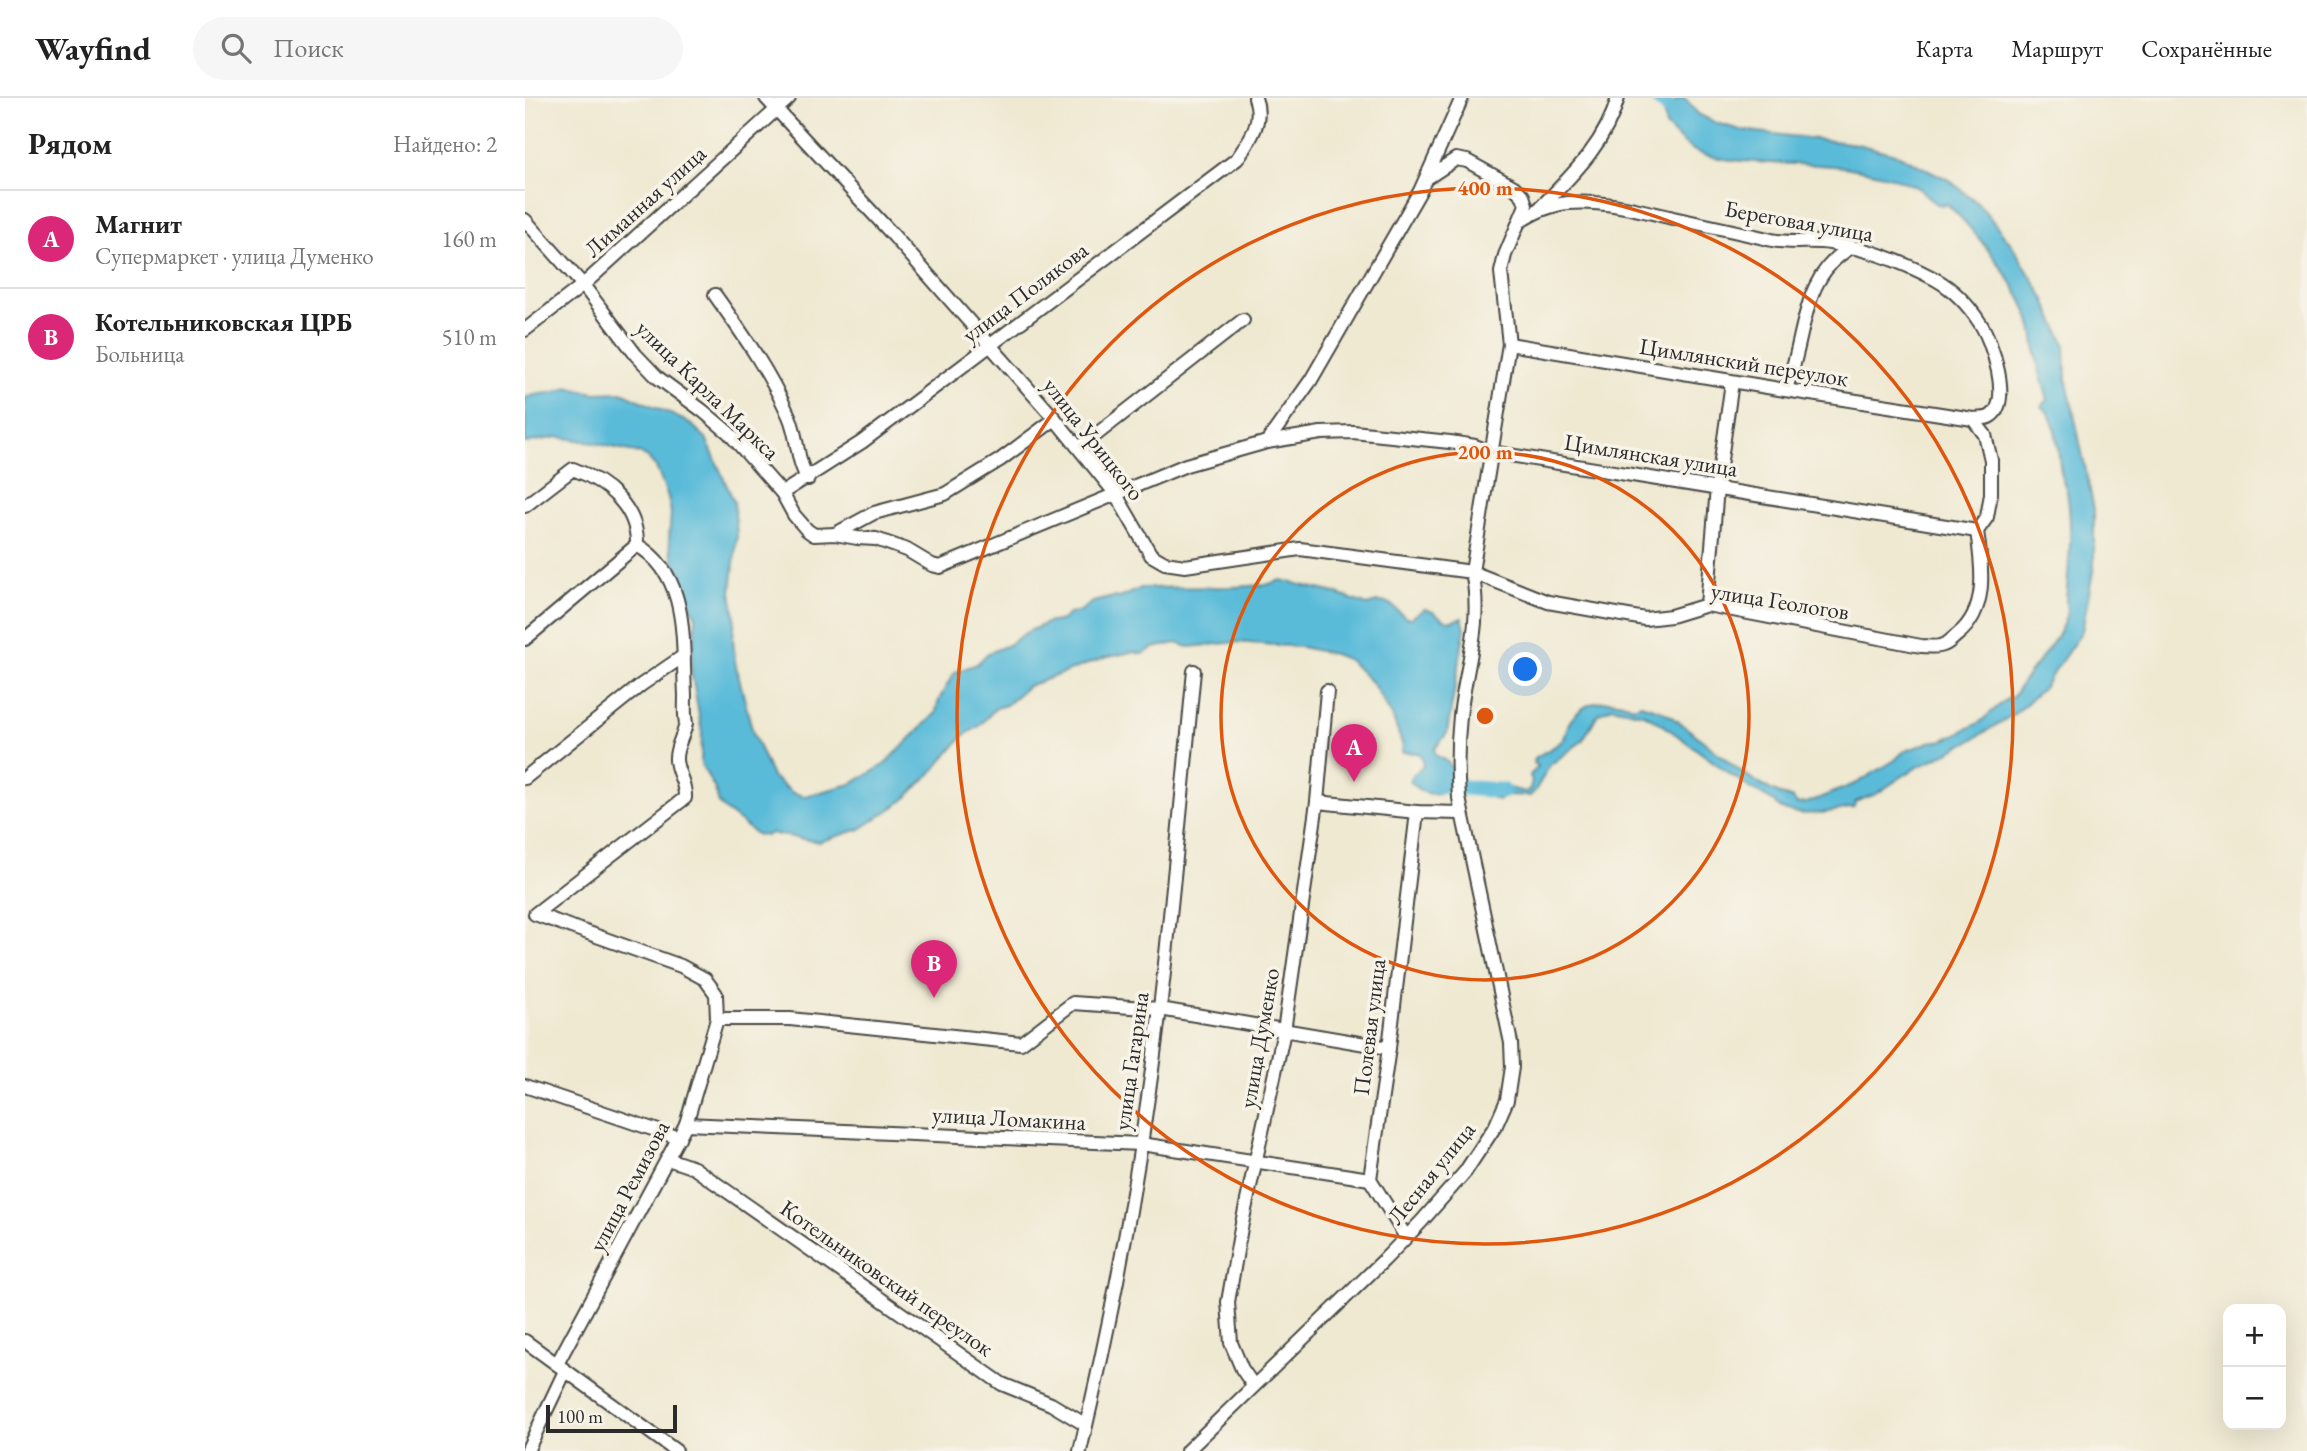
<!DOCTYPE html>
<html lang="ru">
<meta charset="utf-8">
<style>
body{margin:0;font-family:"EB Garamond",serif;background:#f6f6f6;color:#222}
.controls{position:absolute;right:21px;bottom:21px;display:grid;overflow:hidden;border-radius:14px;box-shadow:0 7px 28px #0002}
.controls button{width:63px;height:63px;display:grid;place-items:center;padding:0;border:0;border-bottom:2px solid #e0e0e0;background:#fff;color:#222;font:35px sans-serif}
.scale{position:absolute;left:21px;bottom:18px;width:131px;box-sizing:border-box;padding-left:7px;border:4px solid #2b2b2b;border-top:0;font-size:19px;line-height:24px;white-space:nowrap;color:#2b2b2b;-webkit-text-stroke:5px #f7f3e8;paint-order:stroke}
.you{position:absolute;left:1001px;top:572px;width:24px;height:24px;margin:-18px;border:5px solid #fff;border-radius:50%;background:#1a73e8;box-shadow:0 0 0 10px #1a73e833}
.badge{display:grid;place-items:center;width:46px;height:46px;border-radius:50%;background:#db2777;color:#fff;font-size:23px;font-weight:700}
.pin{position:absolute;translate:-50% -58px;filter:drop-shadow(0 2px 4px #0008)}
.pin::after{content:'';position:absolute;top:37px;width:24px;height:21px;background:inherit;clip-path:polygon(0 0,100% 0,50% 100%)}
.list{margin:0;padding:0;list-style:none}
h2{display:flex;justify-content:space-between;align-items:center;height:91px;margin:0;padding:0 28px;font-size:30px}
h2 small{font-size:23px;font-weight:400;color:#767676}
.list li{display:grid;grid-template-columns:46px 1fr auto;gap:21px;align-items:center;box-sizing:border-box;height:98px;padding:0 28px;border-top:2px solid #e0e0e0}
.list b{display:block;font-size:26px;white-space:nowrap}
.list p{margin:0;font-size:23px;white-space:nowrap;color:#767676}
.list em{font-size:23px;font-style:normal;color:#767676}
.icon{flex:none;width:38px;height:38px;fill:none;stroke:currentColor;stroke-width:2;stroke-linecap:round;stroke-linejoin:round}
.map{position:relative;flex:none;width:1782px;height:1353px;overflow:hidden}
header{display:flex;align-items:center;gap:42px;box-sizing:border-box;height:98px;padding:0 35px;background:#fff;border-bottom:2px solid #e0e0e0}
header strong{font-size:33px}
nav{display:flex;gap:38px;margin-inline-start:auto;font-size:24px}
.search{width:490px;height:63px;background:#f6f6f6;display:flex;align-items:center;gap:18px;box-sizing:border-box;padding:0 24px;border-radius:38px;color:#767676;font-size:26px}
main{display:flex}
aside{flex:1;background:#fff}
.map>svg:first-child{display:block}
</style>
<header>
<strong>Wayfind</strong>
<div class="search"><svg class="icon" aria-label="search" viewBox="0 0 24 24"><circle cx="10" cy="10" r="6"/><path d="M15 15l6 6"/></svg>Поиск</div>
<nav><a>Карта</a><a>Маршрут</a><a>Сохранённые</a></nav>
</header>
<main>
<aside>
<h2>Рядом<small>Найдено: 2</small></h2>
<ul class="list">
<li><span class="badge">A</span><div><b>Магнит</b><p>Супермаркет · улица Думенко</p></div><em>160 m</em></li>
<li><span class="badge">B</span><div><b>Котельниковская ЦРБ</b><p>Больница</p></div><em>510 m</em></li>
</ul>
</aside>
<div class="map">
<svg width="1782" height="1353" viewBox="0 0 1782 1353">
<rect width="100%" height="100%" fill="#f7f3e8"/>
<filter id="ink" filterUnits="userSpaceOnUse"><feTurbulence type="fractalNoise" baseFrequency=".0143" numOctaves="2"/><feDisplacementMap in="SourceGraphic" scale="14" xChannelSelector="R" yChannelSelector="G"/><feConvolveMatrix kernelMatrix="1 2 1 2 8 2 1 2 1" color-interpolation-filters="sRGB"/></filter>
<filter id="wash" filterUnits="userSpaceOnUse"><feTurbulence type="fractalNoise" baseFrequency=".00686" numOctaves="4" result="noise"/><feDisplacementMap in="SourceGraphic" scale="28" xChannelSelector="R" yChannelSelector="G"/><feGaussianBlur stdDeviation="1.57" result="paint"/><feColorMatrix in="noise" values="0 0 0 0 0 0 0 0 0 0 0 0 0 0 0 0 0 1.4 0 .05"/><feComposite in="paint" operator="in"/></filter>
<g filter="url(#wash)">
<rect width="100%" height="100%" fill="#efe9d2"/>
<g fill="#5abbd9" stroke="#427382" stroke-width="2">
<path d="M1153,0H1160L1173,16L1191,25L1216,32L1332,46L1374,57L1424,82L1454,106L1487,147L1519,200L1540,246L1541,279L1569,411V468L1557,533L1518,590L1492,614L1449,641L1387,672L1351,696L1330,704L1329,709C1308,714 1268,722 1251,707V705L1223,689L1138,627L1119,616L1087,609L1073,616L1057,643L1025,667L1010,693L1005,698L984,697L973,702L959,697L958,690L962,685H968L970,690L979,689L1000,694L1005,691L1007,684L1005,677L1013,669L1009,665L1010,660C1018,654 1031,649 1038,642C1042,637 1041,628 1046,622C1062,600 1087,599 1109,609L1116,606C1123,609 1131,610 1137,613C1183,640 1216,685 1268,701L1272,706L1282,705L1332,685L1370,662L1378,654L1404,644L1419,642L1454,625L1480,602L1489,598C1504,569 1531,550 1541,518C1543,512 1541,508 1541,502C1544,466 1548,430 1542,394C1541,389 1538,385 1537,379C1532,358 1535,324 1517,308L1523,302C1520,290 1513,272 1512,261C1510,247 1509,233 1504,219C1493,186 1448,130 1422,106C1406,110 1404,96 1393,90C1373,79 1347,74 1325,70C1287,63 1194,70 1165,50C1156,44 1149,36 1141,28L1139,16Z"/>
<path d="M43,289L69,295L97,294L165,325L181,340L209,404L212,437L206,494L210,518L208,540L210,564L228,635L247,679L268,695L280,698L326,686L359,667L411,615C412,600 423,587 430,574L452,566L463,555L483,547L502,534L522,525L537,522L544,516L555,513L568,504L588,499L595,500L616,490L708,489L741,487L756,482L810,495L842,507L852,504L864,505L881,520H886L899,511C911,512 916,523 925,523C929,523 933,521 937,520L940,530L922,635L909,652L911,657C914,660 918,660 921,663C942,679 911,715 885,683L886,678L898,668L897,659L893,655L877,654L878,648L867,618L848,586L824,562L809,556L776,549L712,544L664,549L652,545L628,550L618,556L607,554L579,560L503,588L481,607L471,610L453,629L438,638L410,671L379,702L335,731L294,744L245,735L241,738L231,736L200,712L194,706L190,691L176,666L177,634L166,572L171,519L155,484L147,457L144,441L146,415L143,399L131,369L123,360L114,355L65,344L33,339L0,345V300C14,293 29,298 43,289Z"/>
</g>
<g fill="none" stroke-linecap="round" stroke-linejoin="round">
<g stroke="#5abbd9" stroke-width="16">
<polyline points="1133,0 1160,24"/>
<polyline points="909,678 912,687 978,693"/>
</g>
</g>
</g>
<g filter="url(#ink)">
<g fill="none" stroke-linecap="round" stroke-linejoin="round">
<g stroke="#484844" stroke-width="16">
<g id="minor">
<path d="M241,0L368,137L530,321L590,395L626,457L640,465L660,468L775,451L947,474C958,525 941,567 935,618C932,645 932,673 934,700L986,945L987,969L982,1002L971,1027L940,1074L896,1124L859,1162L662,1353"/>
<path d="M902,80L931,61L942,63L989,89L998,98L1001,107L980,157L976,174L984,246L947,474L1023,504L1120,521L1146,518L1182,507L1396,548C1402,548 1413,550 1418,547C1423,546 1428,540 1432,537C1464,512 1457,468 1452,433L1462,419L1466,396V362L1460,337L1448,321"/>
<path d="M1013,112C1046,78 1080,47 1093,0"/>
<polyline points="0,122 58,187 111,257 132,279 178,313 204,335 257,395 269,417 282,432 289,437 310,436 332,440 351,441 382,452 407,467 415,469 661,367 742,344 796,335 828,334 925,344 950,348 966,354 1452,433"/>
<path d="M190,197C218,236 245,275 264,318C273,338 271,362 283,381"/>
<polyline points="0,232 58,187 264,0"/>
<path d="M984,246L1260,292L1448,321C1453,320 1460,321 1464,319C1489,306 1466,241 1455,225C1444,208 1428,191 1410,181C1378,164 1340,150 1305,145C1285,142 1266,146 1247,142C1214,134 1181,127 1148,120C1114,112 1078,102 1043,105C1024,107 1010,114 994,124"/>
<path d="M1260,292C1282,243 1273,179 1327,149"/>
<polyline points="742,344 786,282 895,93 937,0"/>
<polyline points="554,350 718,222"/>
<path d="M257,395L337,344L712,61C725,42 739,23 730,0"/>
<path d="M0,408L48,371C81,383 113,409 112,447C165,478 157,544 160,597C160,607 159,616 161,625C159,638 150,649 151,662C152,676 161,684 160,700L10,816L156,868L180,881L191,896L192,921L161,1026L32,1266"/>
<polyline points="310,436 349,415 420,396 475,362 530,321"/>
<polyline points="1182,507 1192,390 1207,284"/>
<polyline points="0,541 112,447"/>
<polyline points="0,680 116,587 157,559"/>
<polyline points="792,704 892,714 936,715"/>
<polyline points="192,921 265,921 496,945 548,905 635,911 864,950"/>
<polyline points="0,988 154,1040"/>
<polyline points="161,1026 616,1046 845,1081"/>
<polyline points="143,1061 169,1070 477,1286 526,1306 561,1327"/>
<polyline points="881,1139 845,1081 864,950 892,714"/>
<polyline points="0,1243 151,1353"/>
<polyline points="728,1287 717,1271 706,1245 703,1204 716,1130 759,933 792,704 802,593"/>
<polyline points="2,1353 40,1273"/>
<path d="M555,1353C590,1208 617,1059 635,910C648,798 658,686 669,573"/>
</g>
</g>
<use href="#minor" stroke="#fff" stroke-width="12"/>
</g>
</g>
<g fill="none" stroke="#df570e" stroke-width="3.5">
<circle cx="960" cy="618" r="264"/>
<circle cx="960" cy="618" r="528"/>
</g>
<g text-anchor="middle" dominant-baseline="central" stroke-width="7" stroke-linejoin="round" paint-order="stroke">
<g font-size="23" fill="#2b2b2b" stroke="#f7f3e8">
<text transform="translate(120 103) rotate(-42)">Лиманная улица</text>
<text transform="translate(1274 123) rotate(10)">Береговая улица</text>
<text transform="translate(500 194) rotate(-37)">улица Полякова</text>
<text transform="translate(1219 264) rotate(9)">Цимлянский переулок</text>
<text transform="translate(183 292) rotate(44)">улица Карла Маркса</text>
<text transform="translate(569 341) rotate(52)">улица Урицкого</text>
<text transform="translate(1126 357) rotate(9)">Цимлянская улица</text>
<text transform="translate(1255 503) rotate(9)">улица Геологов</text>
<text transform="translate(844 929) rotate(-83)">Полевая улица</text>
<text transform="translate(734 940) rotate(-80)">улица Думенко</text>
<text transform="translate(606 963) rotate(-82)">улица Гагарина</text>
<text transform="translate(484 1020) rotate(3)">улица Ломакина</text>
<text transform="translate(906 1075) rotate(-51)">Лесная улица</text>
<text transform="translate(104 1088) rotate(-62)">улица Ремизова</text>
<text transform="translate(362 1180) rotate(35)">Котельниковский переулок</text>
</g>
</g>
<circle cx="960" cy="618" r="10" fill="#df570e" stroke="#f7f3e8" stroke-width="3.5"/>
<g font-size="21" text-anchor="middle" font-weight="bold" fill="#df570e" stroke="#f7f3e8" stroke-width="7" stroke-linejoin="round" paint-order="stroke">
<text x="960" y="97">400 m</text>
<text x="960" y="361">200 m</text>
</g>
</svg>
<div class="controls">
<button>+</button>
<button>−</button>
</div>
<div class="scale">100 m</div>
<div class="you"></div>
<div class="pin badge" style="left:829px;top:684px">A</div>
<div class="pin badge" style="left:409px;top:900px">B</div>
</div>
</main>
